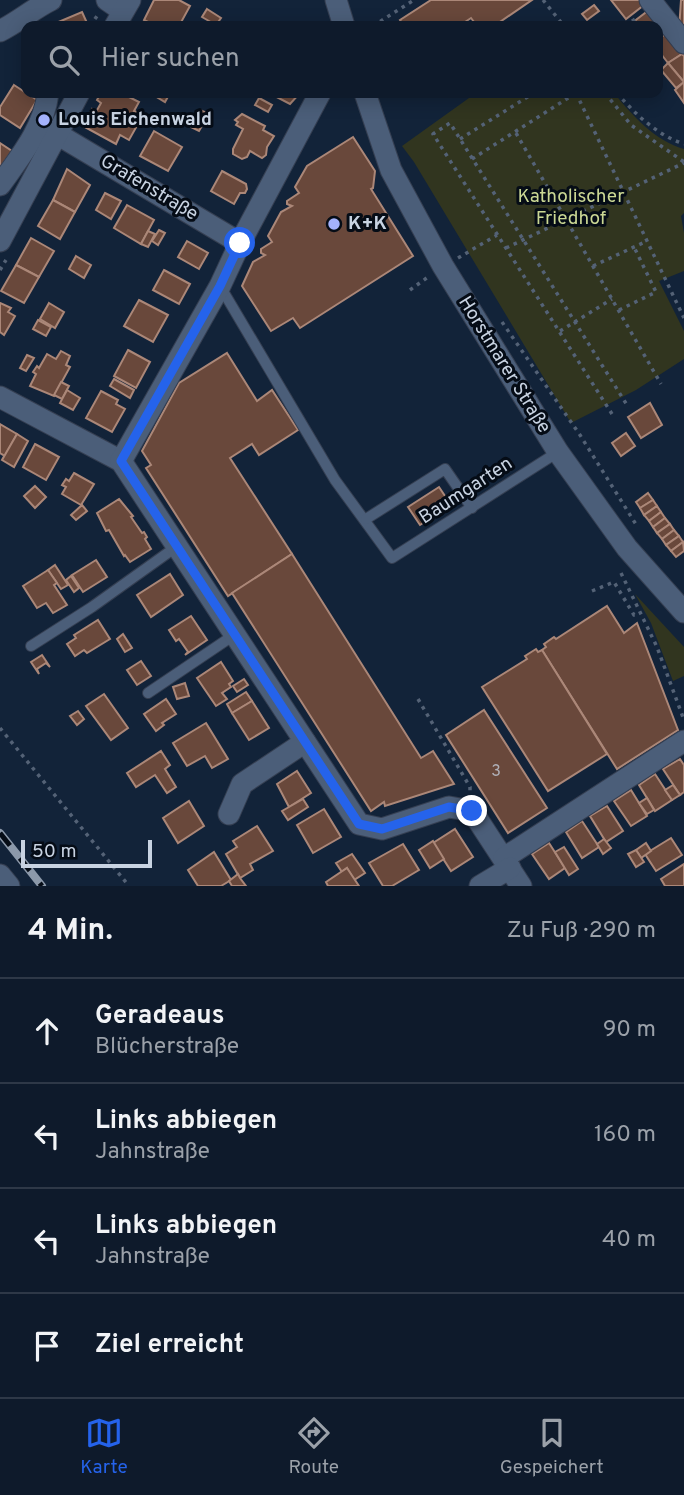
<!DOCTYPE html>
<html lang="de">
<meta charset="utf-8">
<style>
body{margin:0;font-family:Overpass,sans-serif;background:#1c2737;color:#f1f3f6}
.scale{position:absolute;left:21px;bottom:18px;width:131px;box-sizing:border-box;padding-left:7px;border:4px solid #c8d3e2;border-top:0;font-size:19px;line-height:24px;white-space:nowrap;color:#c8d3e2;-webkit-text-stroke:5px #050c16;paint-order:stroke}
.stop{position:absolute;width:21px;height:21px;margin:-16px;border:5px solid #2563eb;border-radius:50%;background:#fff}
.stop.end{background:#2563eb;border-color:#fff;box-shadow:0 2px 7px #0008}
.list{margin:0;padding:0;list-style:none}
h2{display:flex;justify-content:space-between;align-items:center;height:91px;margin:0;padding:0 28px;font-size:30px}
h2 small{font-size:23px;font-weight:400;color:#9ba1a9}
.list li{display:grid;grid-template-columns:46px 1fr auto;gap:21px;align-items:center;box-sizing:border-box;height:105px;padding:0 28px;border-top:2px solid #2e3847}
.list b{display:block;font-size:26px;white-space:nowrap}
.list p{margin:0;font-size:23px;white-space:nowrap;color:#9ba1a9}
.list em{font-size:23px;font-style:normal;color:#9ba1a9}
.icon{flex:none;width:38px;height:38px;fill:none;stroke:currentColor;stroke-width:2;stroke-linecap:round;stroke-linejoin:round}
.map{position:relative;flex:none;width:684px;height:886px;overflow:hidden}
.search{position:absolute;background:#0e1a2b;box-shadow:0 4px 18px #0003;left:21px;right:21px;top:21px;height:77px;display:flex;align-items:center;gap:18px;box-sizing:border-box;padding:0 24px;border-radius:14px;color:#9ba1a9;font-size:26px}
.sheet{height:511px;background:#0e1a2b}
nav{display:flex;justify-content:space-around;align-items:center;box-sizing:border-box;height:98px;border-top:2px solid #2e3847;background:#0e1a2b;font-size:19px;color:#9ba1a9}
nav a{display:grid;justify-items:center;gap:4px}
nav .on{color:#2563eb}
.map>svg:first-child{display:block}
</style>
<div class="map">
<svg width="684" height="886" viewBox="0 0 684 886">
<rect width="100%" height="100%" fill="#122339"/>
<g fill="#31351f">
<path d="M476,93H614C633,116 654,140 684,149V213L681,216L684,233V271L659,281L684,331V359L636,390L571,423L414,162L402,146Z"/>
<polygon points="635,594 684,647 684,676 673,681 651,623"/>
</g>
<g fill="#69483b" stroke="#ab8778" stroke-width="2">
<polygon points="154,0 179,0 190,6 179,26 156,26 144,20"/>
<polygon points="431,0 532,0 494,26 471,26 474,22 471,18 459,26 404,26 400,20"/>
<polygon points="611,0 641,0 644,5 626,19"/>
<polygon points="681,0 684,0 684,33 679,30"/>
<polygon points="594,5 599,11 587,20 582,14"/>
<polygon points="207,9 221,18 216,25 202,17"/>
<polygon points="649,10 666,34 658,39 658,26 628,26"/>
<polygon points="82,12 87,23 85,26 49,26"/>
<polygon points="666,34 682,54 668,63 658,50 658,39"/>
<polygon points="682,54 684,56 684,82 668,63"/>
<polygon points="668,63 684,82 676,88 661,70"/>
<polygon points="684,82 684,103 675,90"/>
<polygon points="14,85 37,100 20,128 0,115 0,107"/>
<polygon points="101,93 121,93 139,102 134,111 143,115 129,140 120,135 116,144 83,126 92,109 96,112 101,103 97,100"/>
<polygon points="150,93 170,93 165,102"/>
<polygon points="269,93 300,93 290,104"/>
<polygon points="259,98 272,105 268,112 255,105"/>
<polygon points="200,110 209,114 199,131 191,127"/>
<polygon points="242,114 265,126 263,130 274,136 267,147 266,155 262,158 250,151 247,157 242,159 233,154 233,149 243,129 236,125 238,122 235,120"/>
<polygon points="154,131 182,147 168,171 140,156"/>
<polygon points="353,137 375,171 373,188 371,189 413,256 300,328 293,318 271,331 242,286 253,262 265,255 261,253 261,249 272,242 268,236 281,212 292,206 287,204 287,201 299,193 295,187 307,166"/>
<polygon points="0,143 12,151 0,168"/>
<polygon points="67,169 90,185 75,212 53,200"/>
<polygon points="222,171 246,184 247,189 245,193 240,193 234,204 211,191"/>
<polygon points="105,193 121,201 111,219 96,210"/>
<polygon points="53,200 75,212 60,239 38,226"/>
<polygon points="127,205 154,220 141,244 114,228"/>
<polygon points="159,230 165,233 158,245 152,241"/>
<polygon points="148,231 155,234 148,247 141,244"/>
<polygon points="31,238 54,251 39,277 16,265"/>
<polygon points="187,241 208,253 199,269 178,257"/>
<polygon points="76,256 91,265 84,278 69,269"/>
<polygon points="16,265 39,277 24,303 1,291"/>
<polygon points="164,270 190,284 179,304 153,290"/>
<polygon points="139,300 168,315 153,342 124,326"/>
<polygon points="0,303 11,308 8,312 15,316 4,335 0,332"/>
<polygon points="49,303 64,312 55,328 40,319"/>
<polygon points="38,320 51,327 46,336 33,329"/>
<polygon points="128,350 150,362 136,388 114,376"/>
<polygon points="61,351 70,356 66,365 70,367 54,396 30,386 36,374 33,372 37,366 39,368 47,354 56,359"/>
<polygon points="227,353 257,401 272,390 298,430 259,455 252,444 230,458 292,554 228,596 146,468 151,465 142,451 179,383"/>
<polygon points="27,355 34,358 26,371 20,368"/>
<polygon points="114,379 134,390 130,398 110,386"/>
<polygon points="61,382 69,386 62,399 54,395"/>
<polygon points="67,390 80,398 73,410 60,403"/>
<polygon points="101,391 118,400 116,404 125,409 112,432 86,418"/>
<polygon points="650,403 662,425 641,438 628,417"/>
<polygon points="0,424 17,434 5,456 0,453"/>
<polygon points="626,433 635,446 621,456 612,443"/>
<polygon points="17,434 28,441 14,467 2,460"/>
<polygon points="35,444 59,457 46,480 23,467"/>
<polygon points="74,473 94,484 81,505 62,494 66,487 62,485 66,479 69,481"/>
<polygon points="35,486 46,497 35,508 24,496"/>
<polygon points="439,487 451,505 420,525 408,507"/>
<polygon points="648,493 653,500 640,508 636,502"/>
<polygon points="119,499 133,516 131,517 142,533 144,532 147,537 145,539 151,549 130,562 125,555 124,556 109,530 106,531 97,513"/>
<polygon points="653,500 657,506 644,515 640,508"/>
<polygon points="82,505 87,511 76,520 71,515"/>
<polygon points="657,506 661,512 649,521 644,515"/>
<polygon points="661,512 665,518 653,527 649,521"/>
<polygon points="665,518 670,524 657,533 653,527"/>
<polygon points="670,524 674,530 662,539 657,533"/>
<polygon points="674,530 679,536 666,545 662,539"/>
<polygon points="679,536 683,542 671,551 666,545"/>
<polygon points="683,542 684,551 676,557 671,551"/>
<polygon points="292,554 421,758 433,751 454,784 385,806 384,802 371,811 232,593"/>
<polygon points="96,560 107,577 83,592 72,575"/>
<polygon points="55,565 68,585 61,589 48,570"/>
<polygon points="48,570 57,583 54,585 67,605 53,613 46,603 37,608 23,586"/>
<polygon points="170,574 183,595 151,617 137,595"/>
<polygon points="71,576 79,588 74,592 66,580"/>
<polygon points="607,606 624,633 637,623 678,730 617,769 542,650 546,647 544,644 554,637 556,639"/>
<polygon points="191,616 207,640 185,655 188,652 179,639 176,641 169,630"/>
<polygon points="98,620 110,639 87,653 84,650 75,656 67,644 76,638 74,635"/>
<polygon points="123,634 132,648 125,652 117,639"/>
<polygon points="536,649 538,652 542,650 607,754 548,791 482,687 527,659 525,656"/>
<polygon points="42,655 50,667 46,663 37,669 39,674 31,662"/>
<polygon points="141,661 151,676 137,685 127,670"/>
<polygon points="221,662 233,681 229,684 231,687 222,693 227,699 216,706 197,678"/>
<polygon points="244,679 248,685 237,692 233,686"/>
<polygon points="185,683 189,696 177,699 173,687"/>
<polygon points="246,692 252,701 232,713 227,704"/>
<polygon points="104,694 128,728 111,740 86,706"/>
<polygon points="166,699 176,714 162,723 164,725 156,731 144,714"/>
<polygon points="252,701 269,728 249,740 232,713"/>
<polygon points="484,710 547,808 508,833 446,735"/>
<polygon points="78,711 84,719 77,725 70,716"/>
<polygon points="206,723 228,759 212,768 205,756 187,766 173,743"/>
<polygon points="161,751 170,765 165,769 176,787 167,793 155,775 136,787 127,773"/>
<polygon points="680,759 684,765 684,792 680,795 663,769"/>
<polygon points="297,771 311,793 289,807 277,784"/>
<polygon points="655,774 672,800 655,811 639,785"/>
<polygon points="673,785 680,795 672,800 665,790"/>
<polygon points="631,790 647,816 631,826 614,801"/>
<polygon points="647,798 654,810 647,814 639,803"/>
<polygon points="303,799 308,807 288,820 282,811"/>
<polygon points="189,801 204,826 178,843 163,818"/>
<polygon points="607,806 623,831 606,842 590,816"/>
<polygon points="324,809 341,837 313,853 297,825"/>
<polygon points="582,821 599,847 582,858 566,832"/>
<polygon points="257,826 273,851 250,864 253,870 240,878 226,854 237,847 233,841"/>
<polygon points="455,829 473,857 451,871 433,843"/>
<polygon points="671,838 682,855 656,871 645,854"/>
<polygon points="604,839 611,848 603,854 597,844"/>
<polygon points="433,841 444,859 430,868 419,850"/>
<polygon points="549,843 565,868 549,879 532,854"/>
<polygon points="646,843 651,851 641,858 636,850"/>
<polygon points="403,844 419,870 392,886 383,886 369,863"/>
<polygon points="564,847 578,869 569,875 555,852"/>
<polygon points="636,850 644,862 636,867 628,854"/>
<polygon points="214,852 231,880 221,886 198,886 188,870"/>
<polygon points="352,854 365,873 354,880 347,868 342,872 336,863"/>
<polygon points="684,864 684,886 665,886 661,879"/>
<polygon points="347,868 359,886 328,886 326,882"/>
<polygon points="238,874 240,878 246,886 232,886 229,881"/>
</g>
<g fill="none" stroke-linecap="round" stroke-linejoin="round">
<g stroke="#353f52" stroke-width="12">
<g id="lane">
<polyline points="220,286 335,480 392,558 558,452"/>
<polyline points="366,519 445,469 472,508"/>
<polyline points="31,646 92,607 176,547"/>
<polyline points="148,693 234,635"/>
</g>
</g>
<g stroke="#353f52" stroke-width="23">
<g id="street">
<polyline points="107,0 123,11"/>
<polyline points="650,0 684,43"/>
<path d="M0,31C18,22 33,9 51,0"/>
<polyline points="57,134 240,243"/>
<path d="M0,185C20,157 44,128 48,93"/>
<polyline points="0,397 121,461 359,824 382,829 449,807 472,811 521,886"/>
<polyline points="121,461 220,286 240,243 320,93"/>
<polyline points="229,814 242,784 305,742"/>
<polyline points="504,858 684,741"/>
<polyline points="0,875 9,886"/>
<polyline points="480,886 510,868"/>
</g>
</g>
<g stroke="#353f52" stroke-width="23">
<g id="secondary">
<polyline points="336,0 344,26"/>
<polyline points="115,26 130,0"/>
<polyline points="365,93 391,170 443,266 558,452 627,548 684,612"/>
<polyline points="0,241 79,93"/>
</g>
</g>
<g stroke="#546276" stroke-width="3.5" stroke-dasharray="3.5 5" stroke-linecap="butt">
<polyline points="543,0 564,26"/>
<polyline points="90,26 97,16"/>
<polyline points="373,26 414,0"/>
<polyline points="625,26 638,17"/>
<polyline points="576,93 684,318"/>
<polyline points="605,93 631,125 684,162"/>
<path d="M617,93C635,114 657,135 684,144"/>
<polyline points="516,133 661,384"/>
<polyline points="460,139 534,93"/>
<polyline points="472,159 576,93"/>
<polyline points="506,248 684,163"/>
<polyline points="458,258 497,235"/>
<polyline points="593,266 647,241"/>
<polyline points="0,270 6,260"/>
<polyline points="410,290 428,277"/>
<polyline points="619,310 656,292 634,247"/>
<polyline points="502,322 580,435 637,526"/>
<polyline points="560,331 612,299"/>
<polyline points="612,414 433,134 450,123 627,405"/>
<polyline points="621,573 657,647 684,720"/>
<polyline points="592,591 614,582 634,615 639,614"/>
<polyline points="418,699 470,787 470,792"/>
<polyline points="0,728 129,886"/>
</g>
<use href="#lane" stroke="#4b5e79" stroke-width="10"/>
<use href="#street" stroke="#4b5e79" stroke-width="21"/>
<use href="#secondary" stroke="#4b5e79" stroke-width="21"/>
<g stroke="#8c99aa" stroke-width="8">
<polyline id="rail" points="0,833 42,886"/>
</g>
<use href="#rail" stroke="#050c16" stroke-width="5" stroke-dasharray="16" stroke-linecap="butt"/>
</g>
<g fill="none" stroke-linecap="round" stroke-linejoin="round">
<polyline stroke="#2563eb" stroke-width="9" points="240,243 220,286 121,461 359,824 382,829 449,807 472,811"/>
</g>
<g fill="#a4b2fc" stroke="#050c16" stroke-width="2.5">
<circle cx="44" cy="120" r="7"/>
<circle cx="334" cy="224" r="7"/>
</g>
<g text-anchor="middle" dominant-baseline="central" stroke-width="6" stroke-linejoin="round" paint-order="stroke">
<g font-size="16" fill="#b0b0b8">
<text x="496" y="772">3</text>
</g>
<g font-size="19" font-weight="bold" fill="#c8d3e2" stroke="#050c16" text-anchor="start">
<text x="58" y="120">Louis Eichenwald</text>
<text x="348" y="224">K+K</text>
</g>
<g font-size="19" fill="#c8d3e2" stroke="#050c16">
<text transform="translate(149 188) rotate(31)">Grafenstraße</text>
<text transform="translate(504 365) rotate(58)">Horstmarer Straße</text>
<text transform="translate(466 491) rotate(-33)">Baumgarten</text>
</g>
<g font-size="19" fill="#cbd894" stroke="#050c16">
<text x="571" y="197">Katholischer<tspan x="571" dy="22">Friedhof</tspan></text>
</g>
</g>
</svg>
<div class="scale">50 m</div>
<div class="stop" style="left:240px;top:243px"></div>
<div class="stop end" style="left:472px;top:811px"></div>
<div class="search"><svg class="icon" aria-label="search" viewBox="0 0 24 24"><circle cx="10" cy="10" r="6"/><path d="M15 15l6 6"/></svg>Hier suchen</div>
</div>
<section class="sheet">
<h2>4 Min.<small>Zu Fuß · 290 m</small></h2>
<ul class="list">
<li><svg class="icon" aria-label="ahead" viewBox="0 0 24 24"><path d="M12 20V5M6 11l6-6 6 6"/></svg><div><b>Geradeaus</b><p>Blücherstraße</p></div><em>90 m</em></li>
<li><svg class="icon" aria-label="left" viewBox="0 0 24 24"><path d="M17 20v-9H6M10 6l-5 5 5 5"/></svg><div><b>Links abbiegen</b><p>Jahnstraße</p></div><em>160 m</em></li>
<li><svg class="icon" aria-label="left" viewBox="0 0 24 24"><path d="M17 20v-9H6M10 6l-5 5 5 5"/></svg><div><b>Links abbiegen</b><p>Jahnstraße</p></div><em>40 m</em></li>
<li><svg class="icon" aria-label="arrive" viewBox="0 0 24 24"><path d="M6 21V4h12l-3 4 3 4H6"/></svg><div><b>Ziel erreicht</b></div></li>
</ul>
</section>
<nav>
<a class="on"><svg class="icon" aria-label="map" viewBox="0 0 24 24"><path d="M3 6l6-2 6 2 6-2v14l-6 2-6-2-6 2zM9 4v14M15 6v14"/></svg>Karte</a>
<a><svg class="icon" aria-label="directions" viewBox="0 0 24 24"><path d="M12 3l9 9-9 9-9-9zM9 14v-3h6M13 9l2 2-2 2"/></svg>Route</a>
<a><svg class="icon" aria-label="saved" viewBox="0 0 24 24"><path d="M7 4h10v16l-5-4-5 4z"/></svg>Gespeichert</a>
</nav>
